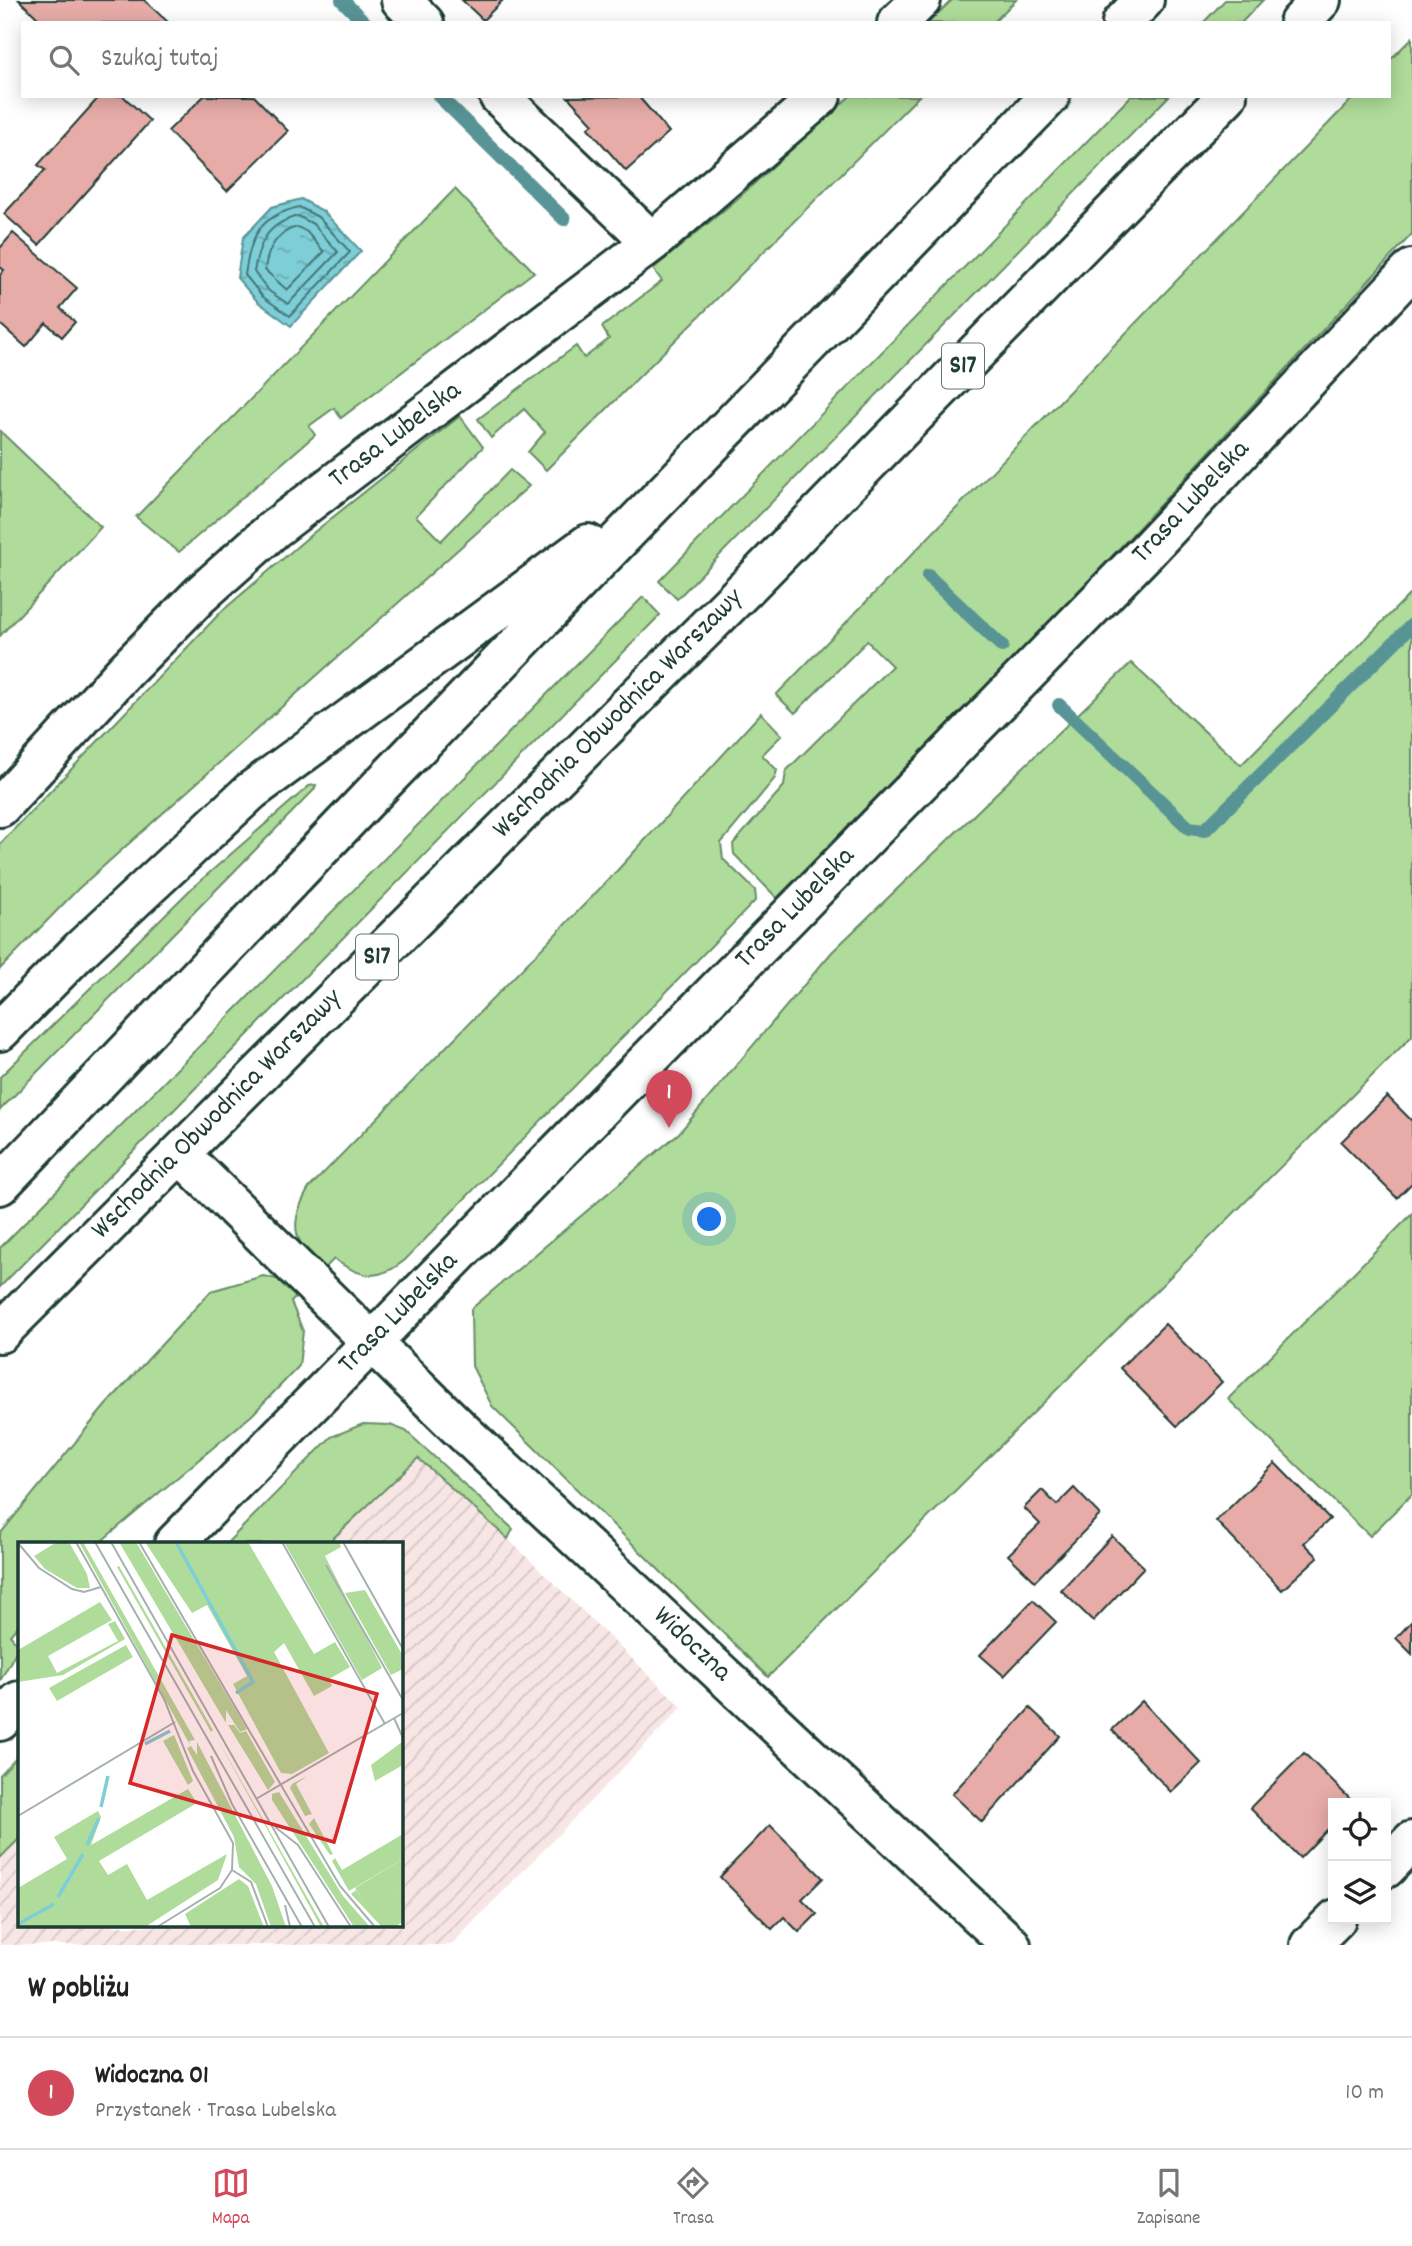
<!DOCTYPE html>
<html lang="pl">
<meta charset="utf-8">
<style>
body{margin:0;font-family:Dekko,sans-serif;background:#f6f6f6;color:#222}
.controls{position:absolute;right:21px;bottom:21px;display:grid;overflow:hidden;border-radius:0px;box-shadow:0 4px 18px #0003}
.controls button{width:63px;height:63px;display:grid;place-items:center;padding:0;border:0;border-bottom:2px solid #e0e0e0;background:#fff;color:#222;font:35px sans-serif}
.you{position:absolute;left:710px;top:1220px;width:24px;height:24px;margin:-18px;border:5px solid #fff;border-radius:50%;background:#1a73e8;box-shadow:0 0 0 10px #1a73e833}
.badge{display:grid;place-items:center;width:46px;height:46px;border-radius:50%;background:#d1495b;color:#fff;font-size:23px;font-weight:700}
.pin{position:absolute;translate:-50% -58px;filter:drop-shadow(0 2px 4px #0008)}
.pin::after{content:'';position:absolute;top:37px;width:24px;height:21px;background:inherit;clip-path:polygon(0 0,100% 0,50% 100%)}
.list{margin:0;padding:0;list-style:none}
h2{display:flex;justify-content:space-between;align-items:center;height:91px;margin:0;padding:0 28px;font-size:30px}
h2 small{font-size:23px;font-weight:400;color:#767676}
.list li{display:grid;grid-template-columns:46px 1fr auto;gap:21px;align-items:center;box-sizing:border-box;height:112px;padding:0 28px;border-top:2px solid #e0e0e0}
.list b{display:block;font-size:26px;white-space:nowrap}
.list p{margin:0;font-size:23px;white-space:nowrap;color:#767676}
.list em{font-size:23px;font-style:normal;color:#767676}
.icon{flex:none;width:38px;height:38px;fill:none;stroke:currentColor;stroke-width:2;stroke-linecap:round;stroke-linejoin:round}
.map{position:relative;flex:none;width:1412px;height:1945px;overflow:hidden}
.search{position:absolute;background:#fff;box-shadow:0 4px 18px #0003;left:21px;right:21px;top:21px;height:77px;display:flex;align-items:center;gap:18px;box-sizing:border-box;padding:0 24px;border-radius:0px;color:#767676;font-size:26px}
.sheet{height:203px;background:#fff}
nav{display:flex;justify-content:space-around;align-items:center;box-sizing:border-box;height:98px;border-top:2px solid #e0e0e0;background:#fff;font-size:19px;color:#767676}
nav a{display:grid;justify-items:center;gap:4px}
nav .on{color:#d1495b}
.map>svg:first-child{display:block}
</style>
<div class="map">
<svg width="1412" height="1945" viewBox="0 0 1412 1945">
<defs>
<pattern id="industrial-furrows" width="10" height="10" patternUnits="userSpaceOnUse" patternTransform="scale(1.75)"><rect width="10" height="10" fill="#f8e6e5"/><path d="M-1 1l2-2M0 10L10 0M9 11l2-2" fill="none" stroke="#d4c6c5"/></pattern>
<pattern id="water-ripples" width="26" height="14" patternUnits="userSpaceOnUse" patternTransform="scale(1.75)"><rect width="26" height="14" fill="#7eced8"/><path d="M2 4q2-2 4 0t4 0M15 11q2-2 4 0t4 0" fill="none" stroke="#67a8b0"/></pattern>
</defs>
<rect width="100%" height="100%" fill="#fff"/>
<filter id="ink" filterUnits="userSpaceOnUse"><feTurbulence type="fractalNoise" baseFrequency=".0143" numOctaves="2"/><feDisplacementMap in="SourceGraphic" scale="14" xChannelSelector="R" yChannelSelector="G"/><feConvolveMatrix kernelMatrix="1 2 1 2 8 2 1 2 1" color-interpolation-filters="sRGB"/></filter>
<g filter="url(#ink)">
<polygon fill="url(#industrial-furrows)" points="418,1458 508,1539 682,1707 451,1945 0,1945 0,1858 19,1839 19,1926 401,1926 401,1544 327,1544"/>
<g fill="#afdc9a" stroke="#678c67" stroke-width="2">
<polygon points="952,0 1016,0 993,23 928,23"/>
<polygon points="1225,0 1263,0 1241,23 1203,23"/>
<polygon points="1412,38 1412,234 1090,580 777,898 734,854 733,844 784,786 786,771 892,666 867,641 795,713 776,695 1355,96 1389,96 1389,61"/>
<polygon points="850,96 919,96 546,470 528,452 545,432 524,409 491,438 478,419 576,346 584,358 609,339 602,327 662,281 653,269 736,200"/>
<polygon points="1131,96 1169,96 677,599 659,581"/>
<polygon points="455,189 534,272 341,418 334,408 309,426 315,435 179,552 136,517"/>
<polygon points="460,416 483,447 416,516 441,541 510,470 529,486 78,889 0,969 0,844 221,612 313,533"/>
<polygon points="0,431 101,527 0,636"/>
<polygon points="1412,592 1412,1036 768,1677 492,1406 472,1366 471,1309 679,1133 832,952 1131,663 1241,765"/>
<polygon points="643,597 660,615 0,1287 0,1248"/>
<path d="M761,713L782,735L762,755L777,770L775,778L721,843L723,859L755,890L756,900L405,1260C378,1282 361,1278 334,1259L323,1270C294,1242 287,1226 309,1188L614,874Z"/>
<polygon points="316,785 314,790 0,1110 0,1077 192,888 309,786"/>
<polygon points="1412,1214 1412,1494 1370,1536 1228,1399"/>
<polygon points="263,1276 282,1280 299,1294 291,1302 303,1331 299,1366 252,1415 98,1544 19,1544 19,1625 10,1635 19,1646 0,1681 0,1534 105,1406 211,1291"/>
<polygon points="363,1424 390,1425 406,1431 513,1529 508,1539 418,1458 327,1544 226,1544 331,1437"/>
<polygon points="19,1755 19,1839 0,1858 0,1775"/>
</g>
<polygon fill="url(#water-ripples)" stroke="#589496" stroke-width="2" points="301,199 323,211 361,251 291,326 258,302 237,278 243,238 272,207"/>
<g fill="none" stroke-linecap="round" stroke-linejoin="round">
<g stroke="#457776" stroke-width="2">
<path d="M299,207L318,217L350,252L290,316L263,297L245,275C251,236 258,217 299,207Z"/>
<path d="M298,216L313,224L338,252L288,304L269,291L254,272C259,242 267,224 298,216Z"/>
<path d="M298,227L307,232L324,252L287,290L265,270C267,250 277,231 298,227Z"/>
</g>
<g stroke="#589496" stroke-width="14">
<polyline points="342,0 365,23"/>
<polyline points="439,96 564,219"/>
<polyline points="928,576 1002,646"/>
<polyline points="1059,705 1189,828 1205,830 1412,625"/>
</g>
</g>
<g fill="#e7aca8" stroke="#1f3d34" stroke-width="2">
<polygon points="19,0 144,0 169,23 43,23"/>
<polygon points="462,0 503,0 483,20"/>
<polygon points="100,96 123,96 150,121 39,245 4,214 45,170 38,165"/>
<polygon points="204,96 254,96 288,131 227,191 168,131"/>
<polygon points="638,96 669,132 626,171 588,128 593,124 568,97"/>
<polygon points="13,233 77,288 60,308 75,322 62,337 46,323 26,347 0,324 0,275 4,270 0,267 0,248"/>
<polygon points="1387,1096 1412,1121 1412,1183 1397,1198 1341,1142"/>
<polygon points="1165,1324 1222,1382 1177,1426 1120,1368"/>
<polygon points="1275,1463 1330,1519 1304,1543 1318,1557 1282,1590 1216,1521"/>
<polygon points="1074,1488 1100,1515 1035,1581 1008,1555 1040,1524 1024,1508 1042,1490 1057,1505"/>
<polygon points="1112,1536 1144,1567 1093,1621 1061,1590"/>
<polygon points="1033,1600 1056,1622 1004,1676 980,1655"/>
<polygon points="1412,1621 1412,1654 1396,1638"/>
<polygon points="1142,1701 1201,1763 1171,1792 1112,1730"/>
<polygon points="1030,1708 1060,1736 982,1822 952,1794"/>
<polygon points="1304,1753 1354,1803 1333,1803 1333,1824 1300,1858 1250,1808"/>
<polygon points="770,1825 823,1878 802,1899 817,1914 799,1932 784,1917 772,1929 720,1877"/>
</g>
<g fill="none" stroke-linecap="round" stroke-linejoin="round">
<g stroke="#1f3d34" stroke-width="44">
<g id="minor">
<polyline points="401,0 424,23"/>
<polyline points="897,23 921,0"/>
<polyline points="499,96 652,242"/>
<path id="s1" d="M0,807L125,671L200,595L274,529L652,242L821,96"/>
<path id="s2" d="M180,1154L458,1427L1011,1945"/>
<path id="s3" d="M174,1544L1146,552L1412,269"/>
<polyline points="0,1721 19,1701"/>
<polyline points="1386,1868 1412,1841"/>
<polyline points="1310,1945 1336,1919"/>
</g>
</g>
<g stroke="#1f3d34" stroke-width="44">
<g id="highway">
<polyline points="1122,23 1144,0"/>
<polyline points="1299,23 1321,0"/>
<polyline points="0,1031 81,949 251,791 588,544"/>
<polyline points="0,1185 382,784 1050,96"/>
<path id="s4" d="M0,1333L747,587L1227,96"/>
</g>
</g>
<use href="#minor" stroke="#fff" stroke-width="38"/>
<use href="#highway" stroke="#fff" stroke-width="38"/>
</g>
</g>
<g text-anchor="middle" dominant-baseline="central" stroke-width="5" stroke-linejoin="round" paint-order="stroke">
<g fill="#fff" stroke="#627771" stroke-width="2">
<rect x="942" y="343.5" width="42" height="45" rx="5"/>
<rect x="356" y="934.5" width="42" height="45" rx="5"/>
</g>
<g font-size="26" font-weight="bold" fill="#1f3d34">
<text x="963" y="366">S17</text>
<text x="377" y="957">S17</text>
</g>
<g font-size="28" fill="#1f3d34" stroke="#fff">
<text stroke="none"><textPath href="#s1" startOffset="544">Trasa Lubelska</textPath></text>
<text stroke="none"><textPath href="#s3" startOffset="1456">Trasa Lubelska</textPath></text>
<text stroke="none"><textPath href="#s4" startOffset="875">Wschodnia Obwodnica Warszawy</textPath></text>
<text stroke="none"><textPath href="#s3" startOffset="889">Trasa Lubelska</textPath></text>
<text stroke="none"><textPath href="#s4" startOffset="308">Wschodnia Obwodnica Warszawy</textPath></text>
<text stroke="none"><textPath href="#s3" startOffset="322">Trasa Lubelska</textPath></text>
<text stroke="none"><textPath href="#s2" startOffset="709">Widoczna</textPath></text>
</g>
</g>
<g transform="translate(18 1542)">
<rect width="385" height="385" fill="#fff"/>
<path d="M39,0H51L69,32L72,46H59L27,27L16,14ZM61,0H65L177,198L171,199L172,203ZM101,0H118L229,187L222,190L208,168V181ZM127,0H230L296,112L317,100L332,125L311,137L314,144L296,154L266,101L256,110L311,211L274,232L263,231L215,142L229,134L189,63L174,71ZM266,0H321L323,5L307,14L364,126L344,138ZM101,24L195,188L193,190L99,25ZM347,48L385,114V127L373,133L327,51ZM82,60L94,78L30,114L39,131L100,99L90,82L97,79L107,97L45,133L0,140V108ZM108,103L115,115L39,159L31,146ZM210,183H216L222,191L228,189L257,240L250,248ZM196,191L306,385H303ZM156,193L175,239L170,243L145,199ZM179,200L254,344L268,385H253L238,342L221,325L216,295L169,206L173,204L179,213ZM384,200L385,223L357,239L353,223ZM289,234L278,242L294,272L287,274L272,246L274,242ZM170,247L179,261L81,319L90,333L109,322L129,358L209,312L200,338L127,385H0V346L49,317L36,295L80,269L83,275L73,303ZM261,250L325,354L352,385H336L254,258V252ZM296,276L315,312L312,313L291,282ZM385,292V317L331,349L314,319L317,316L324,328ZM221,337L230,344L246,385H173L167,372ZM385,344V380L376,385H364L333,352L338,348L350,364Z" fill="#afdc9a"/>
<path d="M385,317V344L350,365L337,346Z" fill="#afdc9a"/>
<path fill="none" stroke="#7eced8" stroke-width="3.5" d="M158,0L235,140L218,151M127,202L152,189M83,265L90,234M69,303L81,276M40,355L65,312M0,382L36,362"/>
<path fill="none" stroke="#a5b1ae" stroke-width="2" d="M58,0L146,157L175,229L215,301L214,328L202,346L139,385M77,0L297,385M93,0L311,385M121,0L322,344L357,385M264,0L367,182M325,0L385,107M0,1L21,26L54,47L66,50L83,45M308,23L385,158M376,176L385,196M193,214L214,262L284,385M238,257L385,171M0,274L157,180M257,285L280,303L333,385M214,328L233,340L250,385M267,363L272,385"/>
<path fill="#d62828" fill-opacity="0.15" stroke="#d62828" stroke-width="3.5" d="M154,93L359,152L316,300L112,241Z"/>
<rect width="385" height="385" fill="none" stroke="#1f3d34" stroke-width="3.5"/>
</g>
</svg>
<div class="controls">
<button><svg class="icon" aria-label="locate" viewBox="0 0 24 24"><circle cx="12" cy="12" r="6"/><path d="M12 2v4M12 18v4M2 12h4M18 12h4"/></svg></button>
<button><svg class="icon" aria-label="layers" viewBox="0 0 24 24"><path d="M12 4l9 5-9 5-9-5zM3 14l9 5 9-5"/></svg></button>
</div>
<div class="you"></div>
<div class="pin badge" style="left:669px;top:1128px">1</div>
<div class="search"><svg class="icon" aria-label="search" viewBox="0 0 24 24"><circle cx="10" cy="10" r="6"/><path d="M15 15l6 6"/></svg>Szukaj tutaj</div>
</div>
<section class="sheet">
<h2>W pobliżu<small></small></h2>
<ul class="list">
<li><span class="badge">1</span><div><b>Widoczna 01</b><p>Przystanek · Trasa Lubelska</p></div><em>10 m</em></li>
</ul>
</section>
<nav>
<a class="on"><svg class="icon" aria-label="map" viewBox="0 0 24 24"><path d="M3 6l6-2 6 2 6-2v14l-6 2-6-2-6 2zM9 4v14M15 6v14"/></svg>Mapa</a>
<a><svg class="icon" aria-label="directions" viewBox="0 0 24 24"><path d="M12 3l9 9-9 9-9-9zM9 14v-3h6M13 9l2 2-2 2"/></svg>Trasa</a>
<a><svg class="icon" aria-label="saved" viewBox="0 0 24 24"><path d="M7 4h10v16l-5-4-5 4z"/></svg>Zapisane</a>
</nav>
